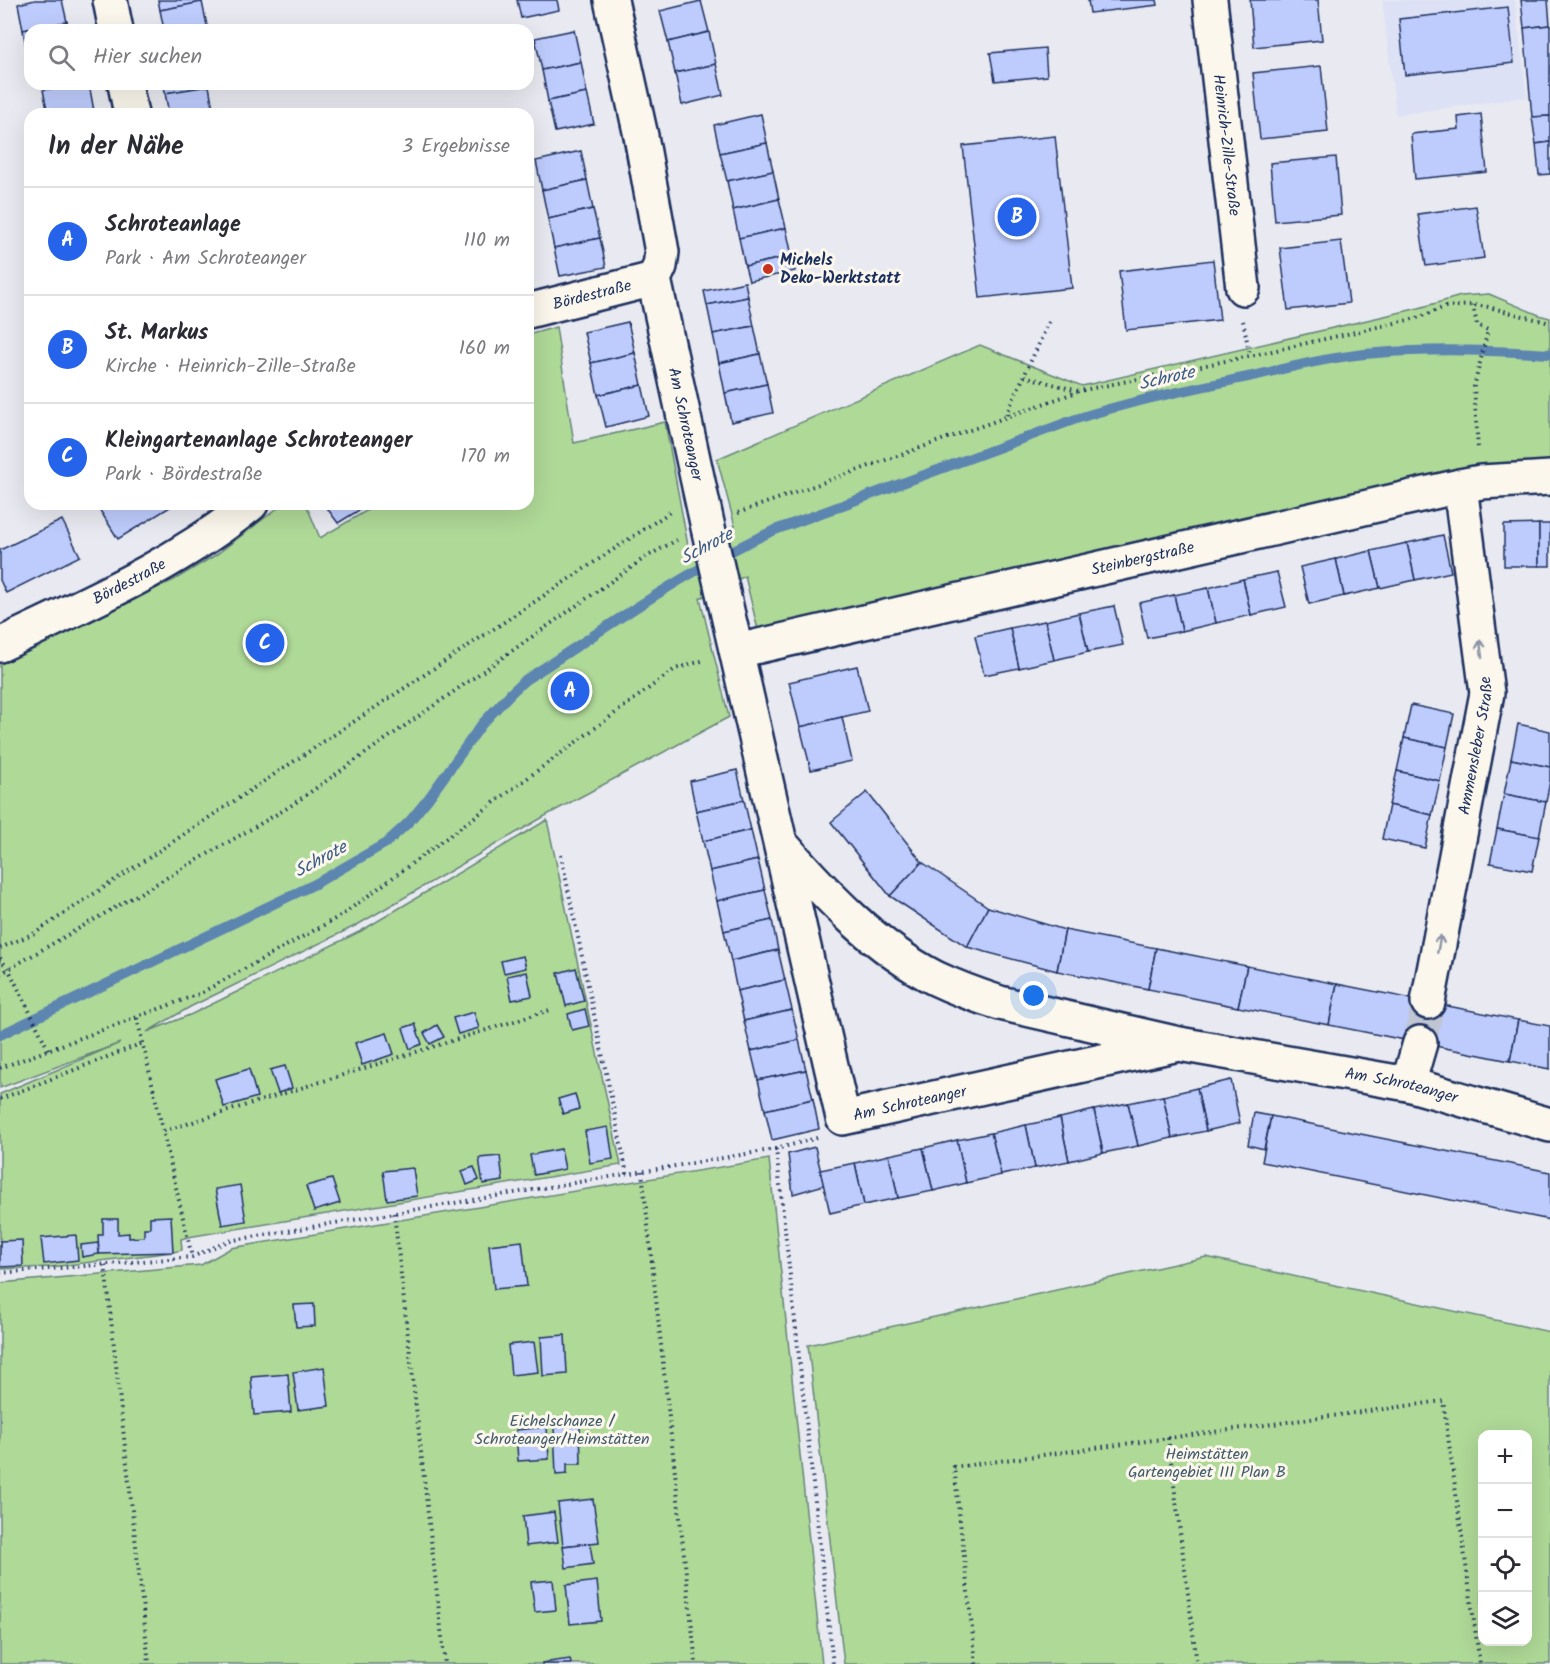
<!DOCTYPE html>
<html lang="de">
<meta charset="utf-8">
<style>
body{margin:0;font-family:Kalam,sans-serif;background:#f2f2f3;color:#2b2b33}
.controls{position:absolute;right:18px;bottom:18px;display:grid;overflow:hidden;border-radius:12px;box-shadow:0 6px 24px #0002}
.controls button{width:54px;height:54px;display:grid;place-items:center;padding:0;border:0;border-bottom:2px solid #e1e1e2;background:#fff;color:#2b2b33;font:30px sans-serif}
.you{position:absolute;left:1034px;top:996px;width:21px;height:21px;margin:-15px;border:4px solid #fff;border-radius:50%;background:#1a73e8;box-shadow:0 0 0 9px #1a73e833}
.badge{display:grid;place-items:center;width:39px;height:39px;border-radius:50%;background:#2563eb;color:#fff;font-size:20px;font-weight:700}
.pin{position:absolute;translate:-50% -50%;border:3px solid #fff;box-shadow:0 2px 6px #0006}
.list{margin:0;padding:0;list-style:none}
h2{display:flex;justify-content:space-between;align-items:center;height:78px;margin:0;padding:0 24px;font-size:26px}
h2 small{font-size:20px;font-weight:400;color:#7c7c81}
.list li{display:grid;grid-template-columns:39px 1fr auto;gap:18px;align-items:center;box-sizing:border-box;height:108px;padding:0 24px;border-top:2px solid #e1e1e2}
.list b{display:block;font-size:22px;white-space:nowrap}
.list p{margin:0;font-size:20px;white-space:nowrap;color:#7c7c81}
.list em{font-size:20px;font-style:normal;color:#7c7c81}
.icon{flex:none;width:33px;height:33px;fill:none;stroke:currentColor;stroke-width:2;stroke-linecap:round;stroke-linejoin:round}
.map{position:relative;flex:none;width:1550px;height:1664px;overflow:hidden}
.search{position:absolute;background:#fff;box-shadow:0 6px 24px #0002;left:24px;top:24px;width:510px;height:66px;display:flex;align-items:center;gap:15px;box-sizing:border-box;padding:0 21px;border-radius:18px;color:#7c7c81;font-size:22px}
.panel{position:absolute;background:#fff;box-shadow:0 6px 24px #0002;left:24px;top:108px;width:510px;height:402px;border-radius:18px}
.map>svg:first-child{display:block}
</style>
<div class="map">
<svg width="1550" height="1664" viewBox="0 0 1550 1664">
<rect width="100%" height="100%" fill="#e9eaf1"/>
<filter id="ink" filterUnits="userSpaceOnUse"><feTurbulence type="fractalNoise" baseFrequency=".0167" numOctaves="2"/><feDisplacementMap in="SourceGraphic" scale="12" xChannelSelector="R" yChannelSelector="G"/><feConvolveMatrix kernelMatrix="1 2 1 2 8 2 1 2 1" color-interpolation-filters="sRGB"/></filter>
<g filter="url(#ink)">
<polygon fill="#dce1f5" points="1382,0 1515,0 1527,97 1396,115"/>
<g fill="#afd997" stroke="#65847a" stroke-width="1.5" fill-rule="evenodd">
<polygon points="1489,294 1539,315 1550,318 1550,468 758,630 745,576 700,598 729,717 545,816 357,925 190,1007 147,1032 192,1014 361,931 547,820 621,1165 188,1237 181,1239 182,1250 173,1252 51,1267 0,1269 0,1094 120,1043 0,1088 0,664 84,621 174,580 216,555 283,504 306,504 320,538 378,504 528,504 528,335 556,327 574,443 665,422 689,551 735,526 717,459 980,345 1082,386 1419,308 1461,296"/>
<polygon points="769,1159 822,1664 0,1664 0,1283 201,1265 231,1248"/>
<path d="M1206,1257L1550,1332V1664H844L808,1345ZM1482,1434H1528V1642H1482Z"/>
</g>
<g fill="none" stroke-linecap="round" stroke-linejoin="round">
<path stroke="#5c85b0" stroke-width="10" d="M0,1035L315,884L386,843L409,822L428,799L482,724L511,693L525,680C607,628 687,569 775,530L1076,419C1131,401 1187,390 1243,378C1288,368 1332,356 1377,353C1434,348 1493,350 1550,354"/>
</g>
<g fill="#beccfd" stroke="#1b2f5e" stroke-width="1.5">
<polygon points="35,0 62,0 67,22 23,30 18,4"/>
<polygon points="158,0 202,0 202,2 160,10"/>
<polygon points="517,0 557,0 559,10 521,18"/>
<polygon points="1088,0 1157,0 1158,5 1090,13"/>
<polygon points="1250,0 1318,0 1322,40 1254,47"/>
<polygon points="1521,0 1548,0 1550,25 1524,28"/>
<polygon points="701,1 709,32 668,42 660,11"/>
<polygon points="202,2 208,30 164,30 160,10"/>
<polygon points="1508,7 1514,63 1405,75 1399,19"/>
<polygon points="67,22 68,30 30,30 30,57 28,58 23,30"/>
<polygon points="1550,25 1550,116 1532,117 1524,28"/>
<polygon points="574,30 581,62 542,70 535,38"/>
<polygon points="709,32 716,64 675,73 668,42"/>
<polygon points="1045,48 1047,76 995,81 990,53"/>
<polygon points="581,62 587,93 548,101 542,70"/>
<polygon points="716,64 723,95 682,105 675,73"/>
<polygon points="1321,66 1328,132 1260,139 1253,73"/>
<polygon points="79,84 89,84 94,111 78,114 48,114 43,90"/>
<polygon points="164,84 208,84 209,86 165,93"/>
<polygon points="209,86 214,114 169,114 165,93"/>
<polygon points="587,93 594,124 555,132 548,101"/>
<polygon points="761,114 767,143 720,153 714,125"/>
<polygon points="1481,114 1487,172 1415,179 1411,134 1459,129 1458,117"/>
<polygon points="1550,116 1550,142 1536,144 1532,117"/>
<polygon points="1055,136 1072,288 980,298 963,146"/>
<polygon points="1550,142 1550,174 1539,175 1536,144"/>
<polygon points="767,143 773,171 727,181 720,153"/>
<polygon points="581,151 587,180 542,190 536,161"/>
<polygon points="1336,157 1341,215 1275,221 1270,163"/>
<polygon points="773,171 779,199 733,210 727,181"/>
<polygon points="587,180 593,209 548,219 542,190"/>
<polygon points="779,199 786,228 739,238 733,210"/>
<polygon points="1476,206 1484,258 1426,266 1418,214"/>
<polygon points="593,209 600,238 554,248 548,219"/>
<polygon points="786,228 792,256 745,266 739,238"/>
<polygon points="600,238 606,267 560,276 554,248"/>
<polygon points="1341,241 1349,303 1288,310 1280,248"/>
<polygon points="792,256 795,271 749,281 745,266"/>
<polygon points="1213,260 1220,320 1126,330 1119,271"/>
<polygon points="745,282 748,297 707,305 704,291"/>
<polygon points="748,297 754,326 713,334 707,305"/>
<polygon points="628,322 635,353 591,363 584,332"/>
<polygon points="754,326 760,354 719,363 713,334"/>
<polygon points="635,353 642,385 598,395 591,363"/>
<polygon points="760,354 767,384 725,393 719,363"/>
<polygon points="767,384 773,413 731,422 725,393"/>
<polygon points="642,385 649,416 606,427 598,395"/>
<polygon points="96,504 175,504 118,539"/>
<polygon points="324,504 369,504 338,523"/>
<polygon points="62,520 80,556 6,593 0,580 0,550"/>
<polygon points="1539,524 1539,566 1504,566 1504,525"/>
<rect x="1539" y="524" width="11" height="42"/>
<polygon points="1443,535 1451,572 1415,580 1407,543"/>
<polygon points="1407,543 1415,580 1380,588 1371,551"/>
<polygon points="1371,551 1380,588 1344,596 1336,559"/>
<polygon points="1336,559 1344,596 1309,604 1300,567"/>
<polygon points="1277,572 1286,607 1251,615 1243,579"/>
<polygon points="1243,579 1251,615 1216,623 1208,588"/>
<polygon points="1208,588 1216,623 1182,631 1174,595"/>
<polygon points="1174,595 1182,631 1147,638 1139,603"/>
<polygon points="1114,606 1123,645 1088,652 1079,613"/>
<polygon points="1079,613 1088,652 1054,660 1045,621"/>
<polygon points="1045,621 1054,660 1019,668 1010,628"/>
<polygon points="1010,628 1019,668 984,675 975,636"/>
<polygon points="857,666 868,711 800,727 789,682"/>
<polygon points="1411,705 1454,714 1447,747 1404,738"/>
<polygon points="842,717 852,761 811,770 800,727"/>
<polygon points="1518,724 1550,731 1550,767 1511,759"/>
<polygon points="1404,738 1447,747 1440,781 1397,771"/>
<polygon points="1511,759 1550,767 1550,781 1546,802 1504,794"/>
<polygon points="737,770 744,800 696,811 690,781"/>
<polygon points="1397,771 1440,781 1432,815 1389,805"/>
<polygon points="867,792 922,862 890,896 831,822"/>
<polygon points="1504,794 1546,802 1539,837 1497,829"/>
<polygon points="744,800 751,830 703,841 696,811"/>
<polygon points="1389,805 1432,815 1425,848 1382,839"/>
<polygon points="1497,829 1539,837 1532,871 1490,863"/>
<polygon points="751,830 758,860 710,871 703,841"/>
<polygon points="758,860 765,890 717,901 710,871"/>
<polygon points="922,862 988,907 967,947 890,896"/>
<polygon points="765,890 772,920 724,931 717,901"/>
<polygon points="988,907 1065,930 1057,971 967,947"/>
<polygon points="772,920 778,950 731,961 724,931"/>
<polygon points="1065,930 1156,948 1148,989 1057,971"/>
<polygon points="1156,948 1247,966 1238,1007 1148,989"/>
<polygon points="778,950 785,980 737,991 731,961"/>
<polygon points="523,956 526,968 504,973 501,961"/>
<polygon points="1247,966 1337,984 1329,1025 1238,1007"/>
<polygon points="576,968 584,1001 566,1006 558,973"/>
<polygon points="527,972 532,996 512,1000 507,976"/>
<polygon points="785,980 792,1010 744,1021 737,991"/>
<polygon points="1337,984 1428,1002 1420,1043 1329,1025"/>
<polygon points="1428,1002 1518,1020 1510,1061 1420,1043"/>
<polygon points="585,1009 589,1026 572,1030 568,1014"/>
<polygon points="792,1010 799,1040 751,1051 744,1021"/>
<polygon points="474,1012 479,1028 458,1034 453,1018"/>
<polygon points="1518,1020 1550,1026 1550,1069 1510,1061"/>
<polygon points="415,1024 422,1044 410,1049 403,1028"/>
<polygon points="437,1025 444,1037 430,1044 424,1033"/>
<polygon points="387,1033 394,1054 362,1065 355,1043"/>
<polygon points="799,1040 806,1070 758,1080 751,1051"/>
<polygon points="285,1066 292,1088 278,1093 270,1070"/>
<polygon points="249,1069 257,1097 224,1107 215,1079"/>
<polygon points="806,1070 813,1099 765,1110 758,1080"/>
<polygon points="1231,1080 1240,1123 1206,1131 1197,1088"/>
<polygon points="1197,1088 1206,1131 1172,1138 1163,1096"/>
<polygon points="575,1094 579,1109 563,1114 558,1099"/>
<polygon points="1163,1096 1172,1138 1138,1146 1128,1103"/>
<polygon points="813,1099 819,1129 772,1140 765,1110"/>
<polygon points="1128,1103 1138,1146 1103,1153 1094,1110"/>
<polygon points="1094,1110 1103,1153 1069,1161 1060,1118"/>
<polygon points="1254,1113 1271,1116 1264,1149 1248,1145"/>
<polygon points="1271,1116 1550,1172 1550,1220 1262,1162"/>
<polygon points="1060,1118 1069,1161 1035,1168 1026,1125"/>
<polygon points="1026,1125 1035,1168 1001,1175 991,1133"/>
<polygon points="608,1127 613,1159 590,1163 585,1131"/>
<polygon points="991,1133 1001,1175 966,1183 957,1140"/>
<polygon points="957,1140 966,1183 933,1191 923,1148"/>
<polygon points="815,1147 824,1185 793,1194 788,1154"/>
<polygon points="923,1148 933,1191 898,1198 889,1155"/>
<polygon points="561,1149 565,1169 534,1175 530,1155"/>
<polygon points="889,1155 898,1198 864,1205 855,1163"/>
<polygon points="500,1156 503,1181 483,1184 479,1158"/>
<polygon points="855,1163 864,1205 830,1213 820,1170"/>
<polygon points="474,1167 479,1180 467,1185 462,1171"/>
<polygon points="413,1168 417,1196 387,1200 383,1171"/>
<polygon points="332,1179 340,1203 314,1211 306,1186"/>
<polygon points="240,1185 246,1221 222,1225 215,1189"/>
<polygon points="171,1216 173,1252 99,1254 98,1235 103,1235 103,1219 118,1219 118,1234 129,1233 129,1238 144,1237 144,1228 150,1228 150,1217"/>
<polygon points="76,1235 78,1260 44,1264 41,1238"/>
<polygon points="22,1240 23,1266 0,1267 0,1241"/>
<polygon points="522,1241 527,1286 494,1289 489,1245"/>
<polygon points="98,1243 99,1254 82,1257 81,1245"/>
<polygon points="314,1304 315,1326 296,1327 294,1305"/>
<polygon points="565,1335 567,1374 543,1376 541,1337"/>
<polygon points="534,1342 538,1372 511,1375 508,1345"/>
<polygon points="324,1367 329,1406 298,1410 293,1372"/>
<polygon points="288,1374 291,1412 254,1415 251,1377"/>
<polygon points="580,1426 581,1464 567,1464 567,1474 556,1475 554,1427"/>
<polygon points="547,1427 549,1459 518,1461 516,1430"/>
<polygon points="593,1499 599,1542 563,1546 558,1503"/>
<polygon points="554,1512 558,1542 526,1546 523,1516"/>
<polygon points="590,1543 593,1564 566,1568 563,1546"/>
<polygon points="553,1580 556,1610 535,1612 531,1582"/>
<polygon points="597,1581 601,1621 570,1624 566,1585"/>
<polygon points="570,1659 571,1664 542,1664 542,1663"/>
</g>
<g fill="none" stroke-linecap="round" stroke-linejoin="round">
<polyline stroke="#c0c5d4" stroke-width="33" stroke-dasharray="33 16" stroke-linecap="butt" points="1420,1043 1428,1002"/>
<g stroke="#1b2f5e" stroke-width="38">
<g id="street">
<polyline points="110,0 116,30"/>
<path id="s1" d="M611,0L641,136L662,252L660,266L654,279L707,523L843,1118L1179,1044"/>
<path id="s2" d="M1210,0L1243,288"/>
<polyline points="125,84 131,114"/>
<path id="s3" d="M528,311L654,279"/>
<path id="s4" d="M0,645C87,603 176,565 251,504"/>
<path id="s5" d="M737,651L1460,486L1481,482L1550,478"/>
<path id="s6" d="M783,846C827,896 875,947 935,978C956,988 978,996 1000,1003L1179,1044L1408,1084L1550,1125"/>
<path id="s7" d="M1428,1002L1487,693L1460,486"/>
<polyline points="1408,1084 1420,1043"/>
</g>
</g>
<g stroke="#1b2f5e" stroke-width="4" stroke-dasharray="1.5 4.5" stroke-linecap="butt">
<polyline points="1473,305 1477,325 1488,330 1474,387 1478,450"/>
<polyline points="1243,321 1250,356"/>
<polyline points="1049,322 1024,376 1078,391"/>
<polyline points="1006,415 1024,376"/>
<polyline points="738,513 1079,391 1250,356 1417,318 1445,307 1473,305 1488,307 1550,323"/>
<polyline points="561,855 627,1174"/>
<polyline points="0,948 35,933 670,512"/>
<polyline points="0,958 9,970 49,1051"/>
<polyline points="0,974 289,807 646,557 677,540"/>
<polyline points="137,1018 192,1257"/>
<polyline points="0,1068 199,994 342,915 675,669 705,660"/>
<polyline points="0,1099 143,1043"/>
<polyline points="164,1131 550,1010"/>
<polyline points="817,1138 776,1149 833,1664"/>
<polyline points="642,1171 696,1664"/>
<polyline points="394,1213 445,1664"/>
<polyline points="105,1265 149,1664"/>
<polyline points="0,1273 192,1257 228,1241 776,1149"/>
<polyline points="1168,1438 1197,1664"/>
<polyline points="976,1664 954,1467 1443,1401 1480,1664"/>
</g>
<use href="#street" stroke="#fbf7ec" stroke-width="33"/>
</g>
<defs><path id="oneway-shaft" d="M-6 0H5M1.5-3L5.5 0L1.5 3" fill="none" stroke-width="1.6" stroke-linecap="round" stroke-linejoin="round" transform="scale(1.5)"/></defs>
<g stroke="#8b93a5">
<use href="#oneway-shaft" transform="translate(1481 649) rotate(-97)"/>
<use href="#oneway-shaft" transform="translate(1439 944) rotate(-79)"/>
</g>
</g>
<circle fill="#c8321e" stroke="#fbf7ec" stroke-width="2" cx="768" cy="269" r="6"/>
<g text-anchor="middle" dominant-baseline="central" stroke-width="6" stroke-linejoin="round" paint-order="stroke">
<g font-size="16" fill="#1b2f5e" stroke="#fbf7ec">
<text stroke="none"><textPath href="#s2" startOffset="146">Heinrich-Zille-Straße</textPath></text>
<text stroke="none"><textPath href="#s3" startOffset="66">Bördestraße</textPath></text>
<text stroke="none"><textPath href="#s1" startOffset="434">Am Schroteanger</textPath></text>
<text stroke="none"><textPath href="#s5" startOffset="416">Steinbergstraße</textPath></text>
<text stroke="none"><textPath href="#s4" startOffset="144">Bördestraße</textPath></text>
<text stroke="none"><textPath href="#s7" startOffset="261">Ammensleber Straße</textPath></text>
<text stroke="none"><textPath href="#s6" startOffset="682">Am Schroteanger</textPath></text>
<text stroke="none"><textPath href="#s1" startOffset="1214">Am Schroteanger</textPath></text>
</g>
<g font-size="16" font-weight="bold" fill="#1b2f5e" stroke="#fbf7ec" text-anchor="start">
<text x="780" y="260">Michels<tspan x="780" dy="18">Deko-Werktstatt</tspan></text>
</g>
<g font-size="16" fill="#405a6c" stroke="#fbf7ec">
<text x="562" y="1421">Eichelschanze /<tspan x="562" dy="18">Schroteanger/Heimstätten</tspan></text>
<text x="1207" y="1454">Heimstätten<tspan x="1207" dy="18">Gartengebiet III Plan B</tspan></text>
</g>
<g font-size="18" font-style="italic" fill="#3b5a87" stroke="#fbf7ec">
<text transform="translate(1167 379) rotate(-13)">Schrote</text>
<text transform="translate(707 547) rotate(-28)">Schrote</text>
<text transform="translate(321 860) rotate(-28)">Schrote</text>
</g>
</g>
</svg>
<div class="controls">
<button>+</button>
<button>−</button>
<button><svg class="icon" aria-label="locate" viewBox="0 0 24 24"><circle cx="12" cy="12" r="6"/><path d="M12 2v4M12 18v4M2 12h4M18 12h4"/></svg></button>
<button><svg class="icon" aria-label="layers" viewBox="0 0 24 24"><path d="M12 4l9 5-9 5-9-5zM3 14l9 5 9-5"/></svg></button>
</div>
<div class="you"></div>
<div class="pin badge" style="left:570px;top:691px">A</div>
<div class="pin badge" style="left:1017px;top:217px">B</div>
<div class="pin badge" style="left:265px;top:643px">C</div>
<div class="search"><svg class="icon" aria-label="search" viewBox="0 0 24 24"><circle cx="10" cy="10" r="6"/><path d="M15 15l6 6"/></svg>Hier suchen</div>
<section class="panel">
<h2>In der Nähe<small>3 Ergebnisse</small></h2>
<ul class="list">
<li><span class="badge">A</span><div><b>Schroteanlage</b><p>Park · Am Schroteanger</p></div><em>110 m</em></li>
<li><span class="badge">B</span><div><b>St. Markus</b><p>Kirche · Heinrich-Zille-Straße</p></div><em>160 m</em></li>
<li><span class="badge">C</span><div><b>Kleingartenanlage Schroteanger</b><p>Park · Bördestraße</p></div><em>170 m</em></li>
</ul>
</section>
</div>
